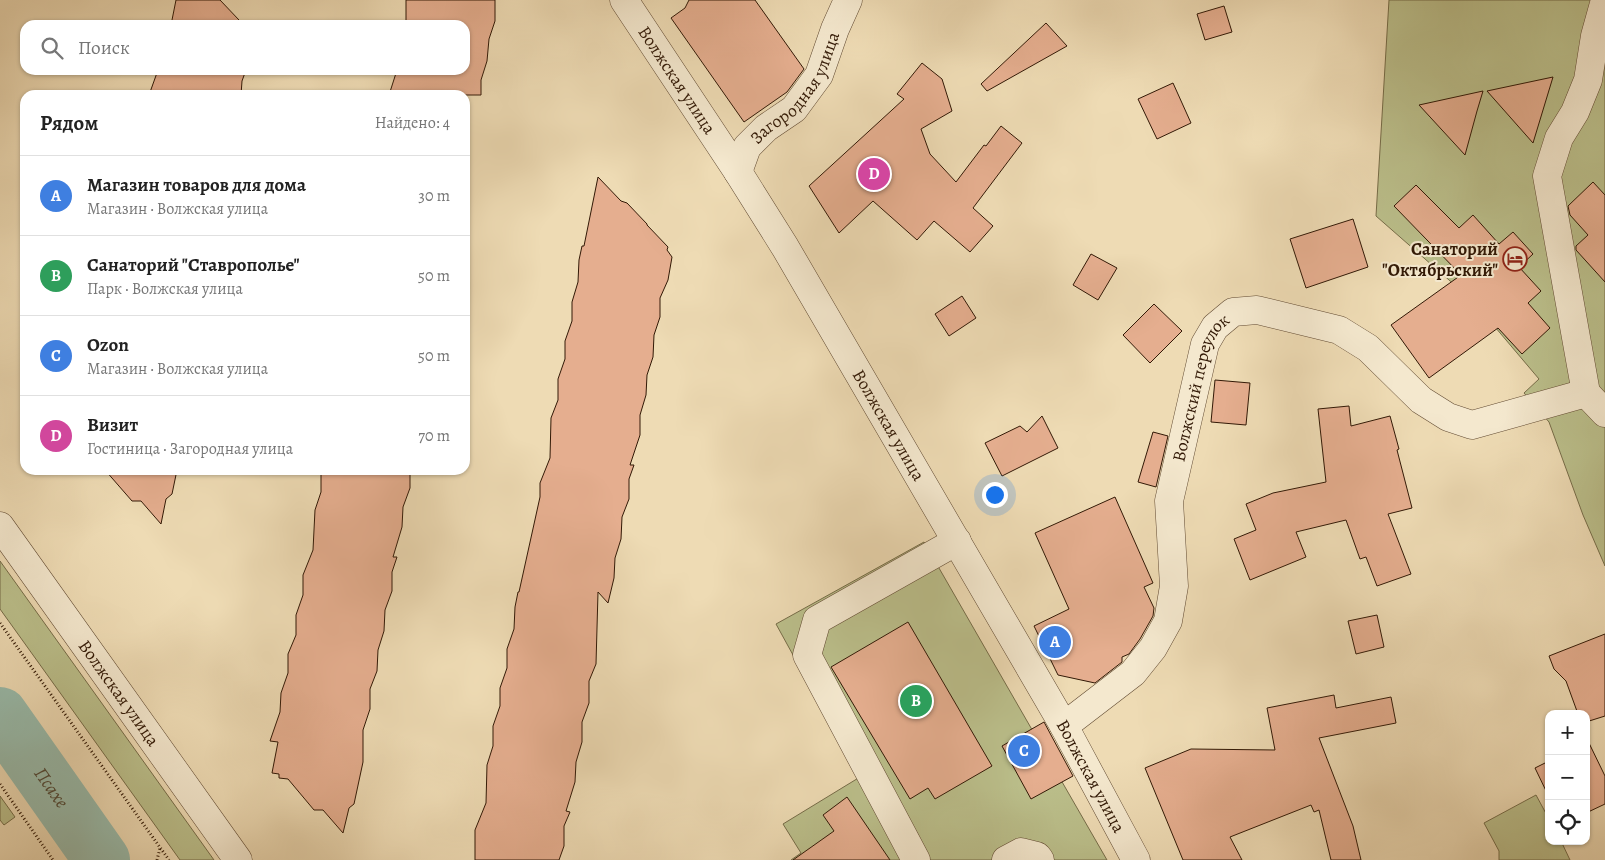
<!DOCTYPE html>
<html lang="ru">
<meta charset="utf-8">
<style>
body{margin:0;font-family:Alegreya,serif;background:#f2f2f2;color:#222}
.controls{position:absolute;right:15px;bottom:15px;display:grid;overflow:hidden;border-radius:10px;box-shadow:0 1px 4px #0004}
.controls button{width:45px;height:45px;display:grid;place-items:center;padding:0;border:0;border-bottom:1px solid #e0e0e0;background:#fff;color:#222;font:25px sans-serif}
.you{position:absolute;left:994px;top:494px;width:18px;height:18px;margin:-12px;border:4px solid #fff;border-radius:50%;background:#1a73e8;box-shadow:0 0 0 8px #1a73e833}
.badge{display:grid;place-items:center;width:32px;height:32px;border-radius:50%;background:#b45309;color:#fff;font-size:16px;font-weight:700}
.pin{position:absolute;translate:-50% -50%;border:2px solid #fff;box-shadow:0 1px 5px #0006}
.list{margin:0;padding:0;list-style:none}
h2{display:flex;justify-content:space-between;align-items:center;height:65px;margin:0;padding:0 20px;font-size:21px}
h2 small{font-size:16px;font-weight:400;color:#767676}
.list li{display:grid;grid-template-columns:32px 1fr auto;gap:15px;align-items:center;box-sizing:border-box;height:80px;padding:0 20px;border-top:1px solid #e0e0e0}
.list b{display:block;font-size:19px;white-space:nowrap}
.list p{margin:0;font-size:16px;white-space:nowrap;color:#767676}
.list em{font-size:16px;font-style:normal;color:#767676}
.icon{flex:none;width:28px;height:28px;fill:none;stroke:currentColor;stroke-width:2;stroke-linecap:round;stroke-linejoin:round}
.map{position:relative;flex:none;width:1605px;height:860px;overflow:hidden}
.search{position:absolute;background:#fff;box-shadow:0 1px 4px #0004;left:20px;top:20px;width:450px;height:55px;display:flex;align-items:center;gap:12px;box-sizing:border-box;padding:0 18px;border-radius:15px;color:#767676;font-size:19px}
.panel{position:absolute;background:#fff;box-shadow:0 1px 4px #0004;left:20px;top:90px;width:450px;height:385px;border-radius:15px}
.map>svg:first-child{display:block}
</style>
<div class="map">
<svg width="1605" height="860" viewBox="0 0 1605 860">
<rect width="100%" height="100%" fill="#eedbb4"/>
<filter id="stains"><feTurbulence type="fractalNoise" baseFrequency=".004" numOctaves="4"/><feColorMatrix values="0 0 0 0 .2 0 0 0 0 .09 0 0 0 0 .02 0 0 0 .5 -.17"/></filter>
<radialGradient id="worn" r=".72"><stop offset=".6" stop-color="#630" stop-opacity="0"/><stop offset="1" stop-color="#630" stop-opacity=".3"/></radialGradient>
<g fill="#bbbf8b" stroke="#766c48">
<polygon points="1389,0 1605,0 1605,566 1583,515 1549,422 1524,393 1539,379 1473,301 1376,216"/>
<polygon points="924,542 1107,860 791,860 801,853 783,824 860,777 776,624"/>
<polygon points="0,561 214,860 180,860 0,609"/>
<polygon points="1536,795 1549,819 1549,841 1561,841 1570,860 1499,860 1499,851 1484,823"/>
<polygon points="0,796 15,817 4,825 0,820"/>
</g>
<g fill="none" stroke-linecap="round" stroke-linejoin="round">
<path stroke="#99bbab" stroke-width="56" id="s1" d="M0,715L102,860"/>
</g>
<g fill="#e5ae8f" stroke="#321906">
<polygon points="176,0 220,0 239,20 238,23 240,25 171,25"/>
<polygon points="406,0 495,0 495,21 489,39 487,61 481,80 481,95 389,95 397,70 465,70 465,25 406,25"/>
<polygon points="689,0 755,0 804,69 787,92 744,122 671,18 685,8"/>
<polygon points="1224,6 1232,32 1205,40 1197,14"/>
<polygon points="1046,23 1067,46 987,91 981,84"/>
<polygon points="922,63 942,79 952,111 921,129 930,154 956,182 984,145 986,146 1001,126 1022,143 973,208 993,226 970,252 934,221 917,240 873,201 839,233 809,186 904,99 897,94"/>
<polygon points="158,70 246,70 242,81 241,95 149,95"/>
<polygon points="1553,77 1533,143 1487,91"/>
<polygon points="1173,83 1191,123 1157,139 1138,99"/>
<polygon points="1483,91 1477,111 1465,155 1419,105"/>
<polygon points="598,177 621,201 627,203 647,224 647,225 668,247 667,250 672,257 668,280 660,298 660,317 654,335 653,357 647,375 646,395 640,415 640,435 630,465 634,465 629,479 629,499 622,517 621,539 615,558 614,578 608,603 598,592 596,664 589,681 589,703 582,722 582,742 576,762 575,782 566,811 570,812 564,826 564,846 559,860 475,860 475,830 486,803 487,765 493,746 493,726 500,706 500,688 507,668 507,649 514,629 515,607 518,592 519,592 540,497 540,483 550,458 551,418 558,400 558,379 565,359 565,341 572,321 572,302 578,282 579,260 582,246 584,246"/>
<polygon points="1593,182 1605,195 1605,282 1576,250 1576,246 1588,235 1570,215 1568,206"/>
<polygon points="1416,185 1459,228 1473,215 1499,244 1513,232 1533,254 1519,267 1541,291 1528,303 1550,328 1522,354 1498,328 1429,378 1391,325 1461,275 1394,206"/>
<polygon points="1353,219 1368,267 1306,288 1290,239"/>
<polygon points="1091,254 1117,268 1098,300 1073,285"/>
<polygon points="962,296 976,318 949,336 935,314"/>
<polygon points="1154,304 1182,331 1150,363 1123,335"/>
<polygon points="1215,380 1250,383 1246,425 1211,422"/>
<polygon points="1349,406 1351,426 1390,416 1399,449 1397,450 1412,508 1388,514 1411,574 1377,586 1366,557 1360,559 1346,520 1296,532 1306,557 1250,580 1234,539 1256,530 1246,504 1273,493 1326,482 1318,409"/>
<polygon points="1042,416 1058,448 1002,476 985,443 1020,426 1027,432"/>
<polygon points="1153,432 1168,436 1156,487 1138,482"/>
<polygon points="105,470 177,470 172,494 166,499 161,524 141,501 132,501"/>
<polygon points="321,470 410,470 410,488 403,507 402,527 393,557 397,557 392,572 392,591 385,610 384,631 378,650 377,671 370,689 370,709 363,730 363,762 354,804 349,808 343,833 323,810 314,810 288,779 279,778 279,774 272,773 278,742 270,741 280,712 281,693 288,673 288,654 296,635 296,615 303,595 303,575 313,550 315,510 321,492"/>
<polygon points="1115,497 1153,583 1144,587 1154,608 1153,616 1140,639 1129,654 1122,657 1122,662 1095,683 1058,675 1034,626 1069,609 1035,533"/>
<polygon points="1377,615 1384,647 1356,654 1348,621"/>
<polygon points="908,622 992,766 935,799 928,788 910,799 831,667"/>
<polygon points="1605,634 1605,716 1586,722 1586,714 1578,714 1566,681 1554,669 1549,656"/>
<polygon points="1334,695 1336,708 1391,697 1396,723 1319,738 1353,826 1361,860 1331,860 1319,810 1314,812 1311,805 1230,837 1242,860 1183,860 1145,768 1191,749 1275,750 1267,708"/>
<polygon points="1044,722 1073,776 1031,799 1002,746"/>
<polygon points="1588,741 1605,776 1605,804 1586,813 1586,742"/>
<polygon points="1549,761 1549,797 1535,768"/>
<polygon points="847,797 890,860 793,860 834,831 823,815"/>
</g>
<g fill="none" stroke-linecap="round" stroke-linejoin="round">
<g stroke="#614a32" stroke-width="29">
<g id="minor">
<path id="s2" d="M624,0L738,172L785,247L1064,726L1136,860"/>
<polyline points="1605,0 1595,36 1588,80 1575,112 1559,138 1547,176 1586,393 1605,413"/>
<path id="s3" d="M738,172L747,147L766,128L794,109L819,75L835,29L848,0"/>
<path id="s4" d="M0,526L238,860"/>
<path id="s5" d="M1064,726L1133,673L1153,648L1168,621L1174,586L1169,501L1205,344L1215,327L1233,312L1257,310L1339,330L1368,348L1421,400L1448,417L1472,425L1586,393"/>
<polyline points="916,860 807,655 817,620 957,541"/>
<polyline points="1006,860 1021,852 1037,856 1040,860"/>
</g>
</g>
<g stroke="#321906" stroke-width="3" stroke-dasharray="1 2.5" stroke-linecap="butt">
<polyline points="0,623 169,860"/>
<polyline points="0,784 53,860"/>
<polyline points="157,860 160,848"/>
</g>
<use href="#minor" stroke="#f4e8ce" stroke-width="28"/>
</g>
<defs>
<g id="hotel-ring" transform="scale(1.25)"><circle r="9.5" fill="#f4e8ce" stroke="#8f2418" stroke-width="1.5"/><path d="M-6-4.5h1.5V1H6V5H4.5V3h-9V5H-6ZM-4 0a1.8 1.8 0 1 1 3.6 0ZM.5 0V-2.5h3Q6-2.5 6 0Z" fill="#8f2418"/></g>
</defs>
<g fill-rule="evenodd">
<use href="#hotel-ring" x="1515" y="259"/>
</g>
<g text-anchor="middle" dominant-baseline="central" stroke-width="4" stroke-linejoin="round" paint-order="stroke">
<g font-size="18" fill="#321906" stroke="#f4e8ce">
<text stroke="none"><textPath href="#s2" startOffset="96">Волжская улица</textPath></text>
<text stroke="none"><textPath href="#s3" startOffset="105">Загородная улица</textPath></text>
<text stroke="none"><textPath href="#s5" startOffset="389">Волжский переулок</textPath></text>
<text stroke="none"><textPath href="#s2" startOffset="501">Волжская улица</textPath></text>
<text stroke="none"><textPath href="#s4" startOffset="205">Волжская улица</textPath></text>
<text stroke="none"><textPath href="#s2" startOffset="906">Волжская улица</textPath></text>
</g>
<g font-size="18" font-weight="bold" fill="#321906" stroke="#f4e8ce" text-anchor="end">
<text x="1498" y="249">Санаторий<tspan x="1498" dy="21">"Октябрьский"</tspan></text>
</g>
<g font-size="19" font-style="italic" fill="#514a38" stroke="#f4e8ce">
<text stroke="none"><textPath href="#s1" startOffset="89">Псахе</textPath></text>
</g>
</g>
<rect width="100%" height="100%" filter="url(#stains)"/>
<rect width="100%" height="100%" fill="url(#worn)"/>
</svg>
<div class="controls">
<button>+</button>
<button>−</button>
<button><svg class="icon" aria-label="locate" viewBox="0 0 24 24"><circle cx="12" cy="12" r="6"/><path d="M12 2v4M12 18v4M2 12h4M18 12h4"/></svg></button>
</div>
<div class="you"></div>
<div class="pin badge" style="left:1055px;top:642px;background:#3f7fe0">A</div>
<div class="pin badge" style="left:916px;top:701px;background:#2e9e5b">B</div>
<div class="pin badge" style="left:1024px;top:751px;background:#3f7fe0">C</div>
<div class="pin badge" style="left:874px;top:174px;background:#d1479c">D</div>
<div class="search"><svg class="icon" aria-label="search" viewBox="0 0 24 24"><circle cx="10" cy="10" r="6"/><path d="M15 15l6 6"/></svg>Поиск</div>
<section class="panel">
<h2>Рядом<small>Найдено: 4</small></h2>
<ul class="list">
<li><span class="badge" style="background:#3f7fe0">A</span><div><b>Магазин товаров для дома</b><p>Магазин · Волжская улица</p></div><em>30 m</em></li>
<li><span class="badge" style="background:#2e9e5b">B</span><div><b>Санаторий &quot;Ставрополье&quot;</b><p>Парк · Волжская улица</p></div><em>50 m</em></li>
<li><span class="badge" style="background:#3f7fe0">C</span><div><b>Ozon</b><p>Магазин · Волжская улица</p></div><em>50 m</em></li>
<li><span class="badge" style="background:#d1479c">D</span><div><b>Визит</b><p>Гостиница · Загородная улица</p></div><em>70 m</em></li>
</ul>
</section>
</div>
